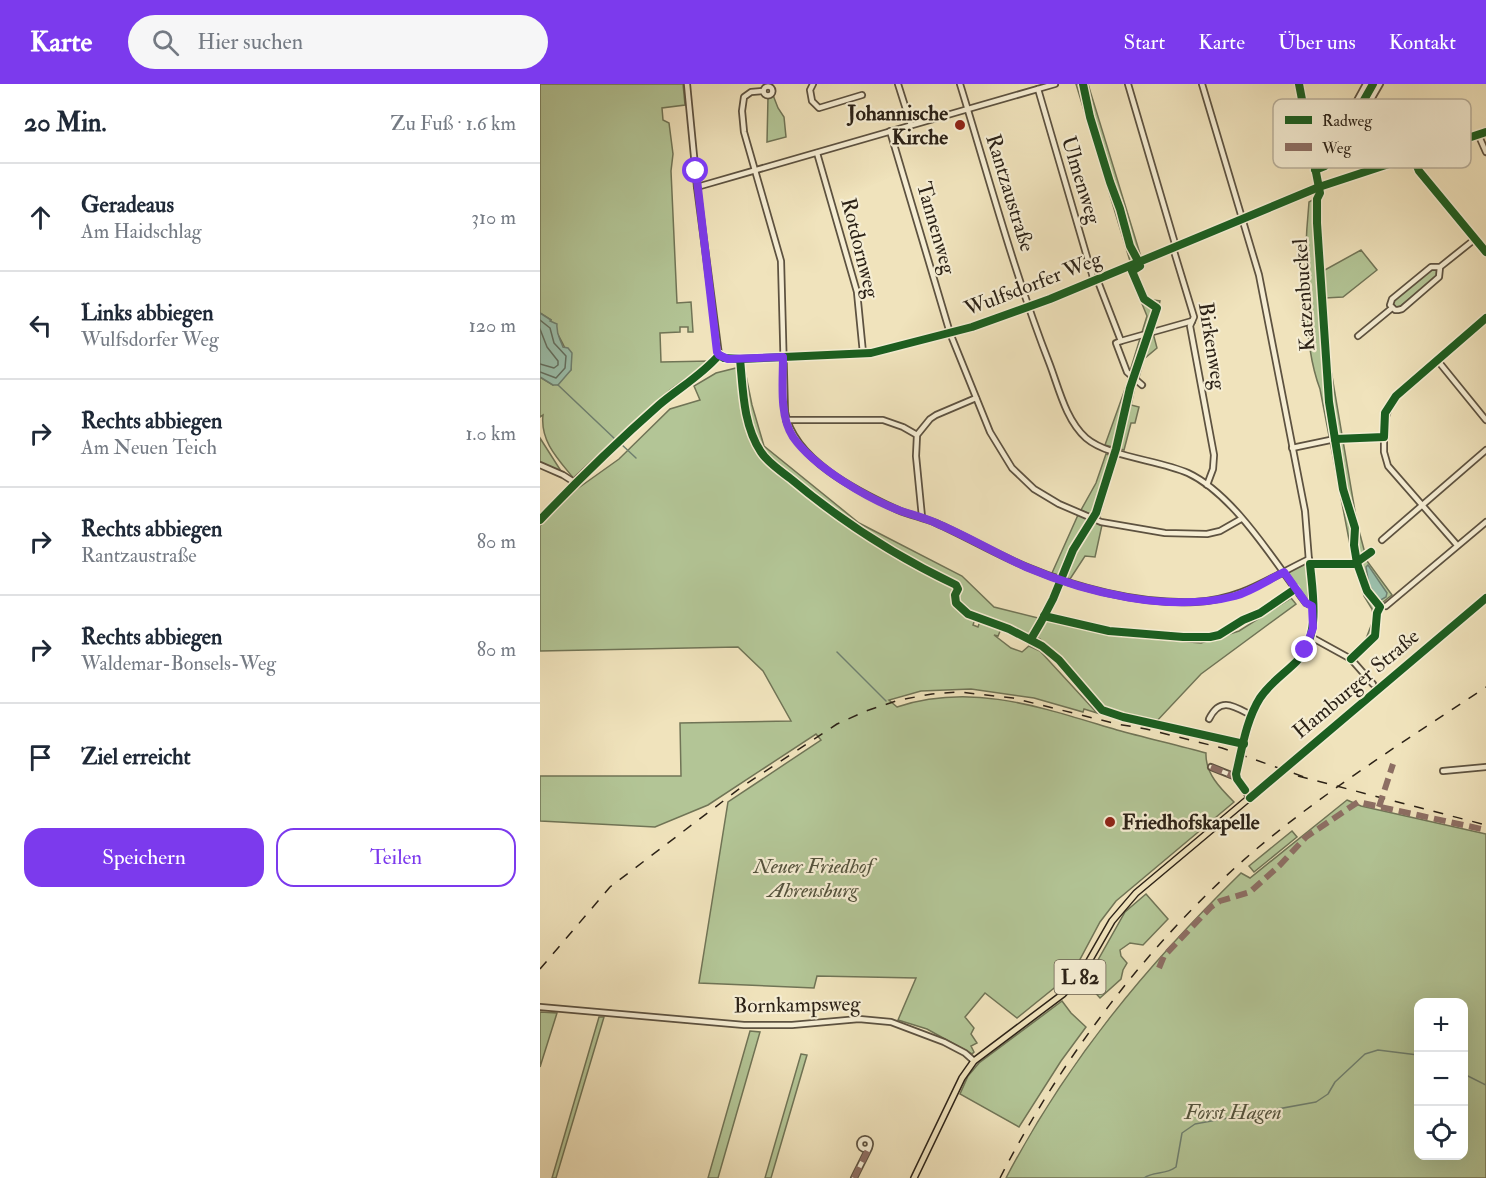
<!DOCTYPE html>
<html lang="de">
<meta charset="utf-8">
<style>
body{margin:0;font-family:"IM FELL Double Pica",serif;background:#f6f6f7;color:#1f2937}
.controls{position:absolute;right:18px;bottom:18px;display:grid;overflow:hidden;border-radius:12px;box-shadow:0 6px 24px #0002}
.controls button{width:54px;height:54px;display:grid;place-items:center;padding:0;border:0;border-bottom:2px solid #e0e1e3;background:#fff;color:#1f2937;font:30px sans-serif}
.stop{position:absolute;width:18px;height:18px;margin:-14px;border:4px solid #7c3aed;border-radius:50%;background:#fff}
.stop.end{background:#7c3aed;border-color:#fff;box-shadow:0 2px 6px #0008}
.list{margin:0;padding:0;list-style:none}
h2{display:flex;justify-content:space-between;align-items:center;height:78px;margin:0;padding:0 24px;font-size:26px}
h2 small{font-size:20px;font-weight:400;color:#747a83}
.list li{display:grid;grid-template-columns:39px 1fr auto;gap:18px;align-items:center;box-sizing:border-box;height:108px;padding:0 24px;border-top:2px solid #e0e1e3}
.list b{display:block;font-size:22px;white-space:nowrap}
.list p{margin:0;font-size:20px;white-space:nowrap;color:#747a83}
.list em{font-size:20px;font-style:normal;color:#747a83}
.actions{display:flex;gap:12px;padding:18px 24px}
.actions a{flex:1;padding:14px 0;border:2px solid #7c3aed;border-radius:18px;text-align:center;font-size:21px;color:#7c3aed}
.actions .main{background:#7c3aed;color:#fff}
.icon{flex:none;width:33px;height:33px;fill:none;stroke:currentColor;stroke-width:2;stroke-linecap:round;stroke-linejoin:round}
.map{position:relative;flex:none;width:946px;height:1094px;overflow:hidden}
header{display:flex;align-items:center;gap:36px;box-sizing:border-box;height:84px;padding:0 30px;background:#7c3aed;color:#fff}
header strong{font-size:28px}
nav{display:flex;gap:33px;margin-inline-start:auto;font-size:21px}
.search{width:420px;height:54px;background:#f6f6f7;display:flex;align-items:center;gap:15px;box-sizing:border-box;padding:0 21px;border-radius:33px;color:#747a83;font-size:22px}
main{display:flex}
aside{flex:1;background:#fff}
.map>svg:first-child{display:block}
</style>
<header>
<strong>Karte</strong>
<div class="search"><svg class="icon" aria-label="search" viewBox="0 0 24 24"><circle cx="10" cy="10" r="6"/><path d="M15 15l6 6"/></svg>Hier suchen</div>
<nav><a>Start</a><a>Karte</a><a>Über uns</a><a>Kontakt</a></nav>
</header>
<main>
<aside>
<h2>20 Min.<small>Zu Fuß · 1.6 km</small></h2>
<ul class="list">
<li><svg class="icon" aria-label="ahead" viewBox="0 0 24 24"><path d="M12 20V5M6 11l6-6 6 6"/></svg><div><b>Geradeaus</b><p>Am Haidschlag</p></div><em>310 m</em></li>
<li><svg class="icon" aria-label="left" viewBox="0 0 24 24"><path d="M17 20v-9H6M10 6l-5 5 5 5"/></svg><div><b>Links abbiegen</b><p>Wulfsdorfer Weg</p></div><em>120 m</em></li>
<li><svg class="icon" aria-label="right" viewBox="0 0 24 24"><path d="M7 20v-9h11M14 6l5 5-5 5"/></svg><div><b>Rechts abbiegen</b><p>Am Neuen Teich</p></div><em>1.0 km</em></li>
<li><svg class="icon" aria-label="right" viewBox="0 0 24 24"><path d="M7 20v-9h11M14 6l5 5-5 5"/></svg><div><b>Rechts abbiegen</b><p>Rantzaustraße</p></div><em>80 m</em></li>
<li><svg class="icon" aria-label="right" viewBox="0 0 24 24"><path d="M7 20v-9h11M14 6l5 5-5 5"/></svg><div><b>Rechts abbiegen</b><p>Waldemar-Bonsels-Weg</p></div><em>80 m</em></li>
<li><svg class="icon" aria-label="arrive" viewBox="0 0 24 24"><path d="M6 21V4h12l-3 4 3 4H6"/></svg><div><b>Ziel erreicht</b></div></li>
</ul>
<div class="actions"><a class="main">Speichern</a><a>Teilen</a></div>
</aside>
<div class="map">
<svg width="946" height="1094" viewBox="0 0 946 1094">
<rect width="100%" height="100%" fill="#f0e3bc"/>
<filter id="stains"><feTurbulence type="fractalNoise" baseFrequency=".00333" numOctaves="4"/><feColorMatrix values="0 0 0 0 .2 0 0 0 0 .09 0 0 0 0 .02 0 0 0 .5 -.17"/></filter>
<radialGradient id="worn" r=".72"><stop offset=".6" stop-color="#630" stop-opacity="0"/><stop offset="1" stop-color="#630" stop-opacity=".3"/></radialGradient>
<g fill="#b3c596" stroke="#707456" stroke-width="1.5" fill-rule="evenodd">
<path d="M0,0H143L145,21L122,24L123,36L129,39L133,70L131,87L137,219L151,218L153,248H148V243H140V248L120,249L121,278L170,277L130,306L35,396C19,376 0,358 3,331L0,333V293L13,301L31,286C32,273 17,249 10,237L11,236L0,229Z"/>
<polygon points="536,0 548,0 601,173 590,177"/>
<polygon points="828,0 838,0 804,59 798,56"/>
<polygon points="233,11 238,24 244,33 246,53 227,58 228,13"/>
<path d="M778,113L785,251L817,439L827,477L852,511C846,516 837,521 835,529C830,544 837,548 824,560L834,534L832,525L824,512L811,466L780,305C761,255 764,171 769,118Z"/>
<polygon points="821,166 837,186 803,213 785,214 783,187"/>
<polygon points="893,184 898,185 897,192 858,224 853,221 853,216"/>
<polygon points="589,188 594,188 606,215 620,217 613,249 617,264 604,275 599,293 590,287 607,232"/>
<path d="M204,282L212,321L224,362L319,439L422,492L454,523L530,542L590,553L661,559L699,547L751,514L756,520L661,590L615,639L562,627L500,555L428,529L418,519L417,523L425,530L435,535L433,541L438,543L440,537L461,545L458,552L454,551L471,564L482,568L489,562L500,567L557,629L544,625L543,628L494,614L431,605L381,607L349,616L357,623C433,598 503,624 577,646C606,654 637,661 666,669C665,689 680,704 694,718L576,817L560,838L538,879L529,892L477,934L445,909L425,933L434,944L431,950L437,959L431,962L434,968L432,970L387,945L358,936L376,894L277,892L274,904L159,899L188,718L281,656L276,650L168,721L115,743L0,737V692H141L140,639L251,637L223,587L198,563L0,567V442L37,405L79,375L130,325L160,316L154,302L176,289Z"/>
<polygon points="589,294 596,298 591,321 599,323 595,339 591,339 584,366 565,361"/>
<polygon points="0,354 21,387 0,381"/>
<polygon points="566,370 577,373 559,435 541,426 556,399"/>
<polygon points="538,431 562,441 555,473 545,472 530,495 512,489"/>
<polygon points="768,478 772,520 768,520 746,489"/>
<path d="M807,716L821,722L946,750V1094H466C528,976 606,882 701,789L710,794ZM878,918H924V1072H878Z"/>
<polygon points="752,747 757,753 714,788 709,782"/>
<polygon points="606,810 628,835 603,861 590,859 580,866 581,872 587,879 583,886 581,895 560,914 550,903 549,892 585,828"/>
<polygon points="522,917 531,929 546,943 521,977 479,1043 420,1010 428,992 439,979"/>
<polygon points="0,928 17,929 0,983"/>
<polygon points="59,933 64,933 16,1094 12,1094"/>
<polygon points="210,947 220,948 178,1094 168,1094"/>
<polygon points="261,970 267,971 231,1094 225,1094"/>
</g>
<g fill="#9bbfab" stroke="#6f8070" stroke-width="1.5">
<path d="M0,229L11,236L10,237L17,240C16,251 20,254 23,263L28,264L32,269L31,286L18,301H13L0,293Z"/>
<polygon points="828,481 847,509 846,513 839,517 829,501 826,483"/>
</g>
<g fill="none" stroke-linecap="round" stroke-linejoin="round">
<g stroke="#647061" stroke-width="1.5">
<polyline points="0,236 10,244 14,259 26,272 25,284 16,294 0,288"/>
<polyline points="0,245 7,263 18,277 18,281 14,284 0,280"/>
</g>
<g stroke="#6f8070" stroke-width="1.5">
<polyline points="18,301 76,356"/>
<polyline points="80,359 96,374"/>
<polyline points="297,568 346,617"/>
<polyline points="924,990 946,1001"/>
<path d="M604,1094C613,1087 626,1091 636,1083L642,1049L655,1040L776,1018L788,1010L795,998L825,970L838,966L878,971"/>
</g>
<g stroke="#5d5240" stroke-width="8">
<g id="minor">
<polyline points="147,0 157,103 179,271"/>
<polyline points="273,0 270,6 272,17 279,24 322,11"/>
<polyline points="358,0 371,41"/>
<path d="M420,0C449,94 474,189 510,281C519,305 526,336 546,354C568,373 619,376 648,389C695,411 735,479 766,519L772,522"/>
<polyline points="588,0 636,163"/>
<polyline points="662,0 719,191 765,427 771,502 773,539 770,557 763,570 720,613 710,634 702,668"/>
<polyline points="759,0 779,103"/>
<circle cx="228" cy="7" r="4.5"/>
<polyline points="498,5 554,197"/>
<path d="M223,7L211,8L204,13L202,27L204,48L241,177L245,328C254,376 317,407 358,426C370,431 384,434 396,439C427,453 456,470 487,483C540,505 597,520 655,518C701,516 729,494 769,475"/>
<polyline points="350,47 410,249 450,348 472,384 494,405 519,420 561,438 625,449 667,450 680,447 701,435"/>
<polyline points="938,50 946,68"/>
<polyline points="793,64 805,61 840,0"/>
<polyline points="277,69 317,208 323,269"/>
<polyline points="873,72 879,87 946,168"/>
<polyline points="775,86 785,82 796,55 826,0"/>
<polyline points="157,103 515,0"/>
<polyline points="633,164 654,233 650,242 674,371 673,385 667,401"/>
<polyline points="900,183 899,193 862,225 858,226 855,226 850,221 852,215 891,183 900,183 935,155"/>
<polyline points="557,195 581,257 576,259 587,288 602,301"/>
<polyline points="818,252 852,224"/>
<polyline points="581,257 652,237"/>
<polyline points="179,271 184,274 200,275 331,269 432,243 510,215 779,103 946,48"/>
<polyline points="898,277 946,336"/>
<polyline points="246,336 343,336 363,343 377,351"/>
<polyline points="752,364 795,355 844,353"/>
<path d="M0,381L23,391L34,398C63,371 91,344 121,319C140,303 162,290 179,271"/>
<polyline points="382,433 376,372 377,351 390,335 396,331 436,314"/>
<polyline points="842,456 946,366"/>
<polyline points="917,461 848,382 844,368 844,339 850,320 856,312 946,234"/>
<polyline points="770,480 814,480"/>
<polyline points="846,522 946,438"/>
<polyline points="771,553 811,575 833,600"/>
<path d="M669,635C680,612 694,622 711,631"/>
<polyline points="698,681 696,694 710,714"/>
<polyline points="671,683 696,693"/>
<polyline points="903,687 946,683"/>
<polyline points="0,923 204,941 252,941 319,935 351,938 404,958 425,969 434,977"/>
<circle cx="325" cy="1060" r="5"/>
<polyline points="314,1094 329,1064"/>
</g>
</g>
<g stroke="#2c2217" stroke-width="8">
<g id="major">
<polyline points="748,681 946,514"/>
<polyline points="374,1094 422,994 434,977 523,910 541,891 572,837 596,809 739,689"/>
</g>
</g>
<use href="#minor" stroke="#f5edd3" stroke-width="4.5"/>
<use href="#major" stroke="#f0e3bc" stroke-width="5"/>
<g stroke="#2c2217" stroke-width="1.5" stroke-dasharray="10 10" stroke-linecap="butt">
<polyline points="758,692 946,741"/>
<polyline points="0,885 70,803 203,702 297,640 326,627 359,616 392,610 419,608 473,614 577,640 606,645 682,664 767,694"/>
<path d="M460,1094C524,969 618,846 726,757C796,700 871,653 946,603"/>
</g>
<g stroke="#5d5240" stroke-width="8" stroke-linecap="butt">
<polyline id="minor-bridge" points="698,681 702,668"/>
</g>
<g stroke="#2c2217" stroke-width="8" stroke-linecap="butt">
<polyline id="major-bridge" points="739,689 748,681"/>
</g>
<use href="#minor-bridge" stroke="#f5edd3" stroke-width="4.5"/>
<use href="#major-bridge" stroke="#f0e3bc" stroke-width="5"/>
<g stroke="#8d6e63" stroke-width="6" stroke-dasharray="12 6" stroke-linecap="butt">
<polyline points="671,683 696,693"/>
<polyline points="839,723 853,680"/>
<polyline points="619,884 624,872 671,823 680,817 710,808 740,781 766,753 818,718 946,746"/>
<polyline points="314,1094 329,1064"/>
</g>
<g stroke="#f5edd3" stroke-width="11">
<g id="cycleway">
<polyline points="543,0 550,33 570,98 580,125 590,162 597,175"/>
<polyline points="759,0 780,109 777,115 777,139 789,318 803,405 815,444 814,461 817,479 827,507 840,523 837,529 835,552 811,575"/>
<polyline points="873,72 879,87 946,168"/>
<polyline points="775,86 785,82 793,64 798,62 833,0"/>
<path d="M200,275C203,305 203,341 221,368C228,379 241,387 251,395C301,437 357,473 416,501L418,505L415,511L416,519L428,530L469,545L502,562L519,576L562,626L583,633L704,660"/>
<polyline points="795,355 844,353 845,329 856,312 946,234"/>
<path d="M0,436C38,396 77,358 119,321C139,304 162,291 179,271L184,274L200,275L331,269L432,243L510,215L779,103L946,48"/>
<polyline points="504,532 569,547 643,553 670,553 679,551 703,536 720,529 755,505"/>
<polyline points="491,555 501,538 513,515 533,466 556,429 576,365 590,304 617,224 604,215 592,187 600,182"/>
<path d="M705,706L697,695L696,690C702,665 706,636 720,614C729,600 744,590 756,578C781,552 773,513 770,480H814L831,468"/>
<polyline points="710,714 946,514"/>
</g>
</g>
<use href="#cycleway" stroke="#1b5e20" stroke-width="8"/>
</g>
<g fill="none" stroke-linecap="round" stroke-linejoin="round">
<path stroke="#7c3aed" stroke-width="8" d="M156,87L177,268L179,271L188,275L243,273C243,298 239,332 253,353C274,383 328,415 361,427C373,431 385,434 396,439C427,452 455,469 486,483C547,509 629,529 695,512C712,507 728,496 744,488L766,519L772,522L773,544L765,566"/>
</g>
<g fill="#8f2418" stroke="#f5edd3" stroke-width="2">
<circle cx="420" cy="41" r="6"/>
<circle cx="570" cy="738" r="6"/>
</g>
<g text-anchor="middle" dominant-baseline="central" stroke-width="4.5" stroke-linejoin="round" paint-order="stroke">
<rect fill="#f5edd3" stroke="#685f4f" stroke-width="1.5" x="514.5" y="876" width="51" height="34" rx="4.5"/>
<g font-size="20" font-weight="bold" fill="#2c2217">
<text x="540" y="893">L 82</text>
</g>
<g font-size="21" font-weight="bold" fill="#2c2217" stroke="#f5edd3" text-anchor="end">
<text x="408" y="29">Johannische<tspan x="408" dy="24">Kirche</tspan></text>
<text x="582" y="738" text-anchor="start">Friedhofskapelle</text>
</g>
<g font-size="21" fill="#2c2217" stroke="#f5edd3">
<text transform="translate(541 96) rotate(73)">Ulmenweg</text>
<text transform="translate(470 109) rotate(73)">Rantzaustraße</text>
<text transform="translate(396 144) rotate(74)">Tannenweg</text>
<text transform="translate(320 164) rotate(76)">Rotdornweg</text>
<text transform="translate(493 200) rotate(-21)">Wulfsdorfer Weg</text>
<text transform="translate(764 211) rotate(-94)">Katzenbuckel</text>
<text transform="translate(672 262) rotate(81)">Birkenweg</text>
<text transform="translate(816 600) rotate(-40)">Hamburger Straße</text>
<text transform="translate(257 921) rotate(-1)">Bornkampsweg</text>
</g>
<g font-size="21" font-style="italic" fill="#54533d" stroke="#f5edd3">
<text x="273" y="782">Neuer Friedhof<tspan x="273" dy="24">Ahrensburg</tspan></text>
<text x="693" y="1028">Forst Hagen</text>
</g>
</g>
<rect x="733" y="15" width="198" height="69" rx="9" fill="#f5edd3" stroke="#b9b09b" stroke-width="1.5"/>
<rect x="745" y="32" width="27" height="8" fill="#1b5e20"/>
<rect x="745" y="59" width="27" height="8" fill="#8d6e63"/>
<g font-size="16" fill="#2c2217">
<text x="782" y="42">Radweg</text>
<text x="782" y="69">Weg</text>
</g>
<rect width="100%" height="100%" filter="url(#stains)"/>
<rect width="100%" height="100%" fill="url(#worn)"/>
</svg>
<div class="controls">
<button>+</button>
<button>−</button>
<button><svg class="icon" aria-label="locate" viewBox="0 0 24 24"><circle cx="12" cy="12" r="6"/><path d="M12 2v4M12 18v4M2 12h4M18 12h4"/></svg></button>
</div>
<div class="stop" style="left:156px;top:87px"></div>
<div class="stop end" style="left:765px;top:566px"></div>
</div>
</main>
